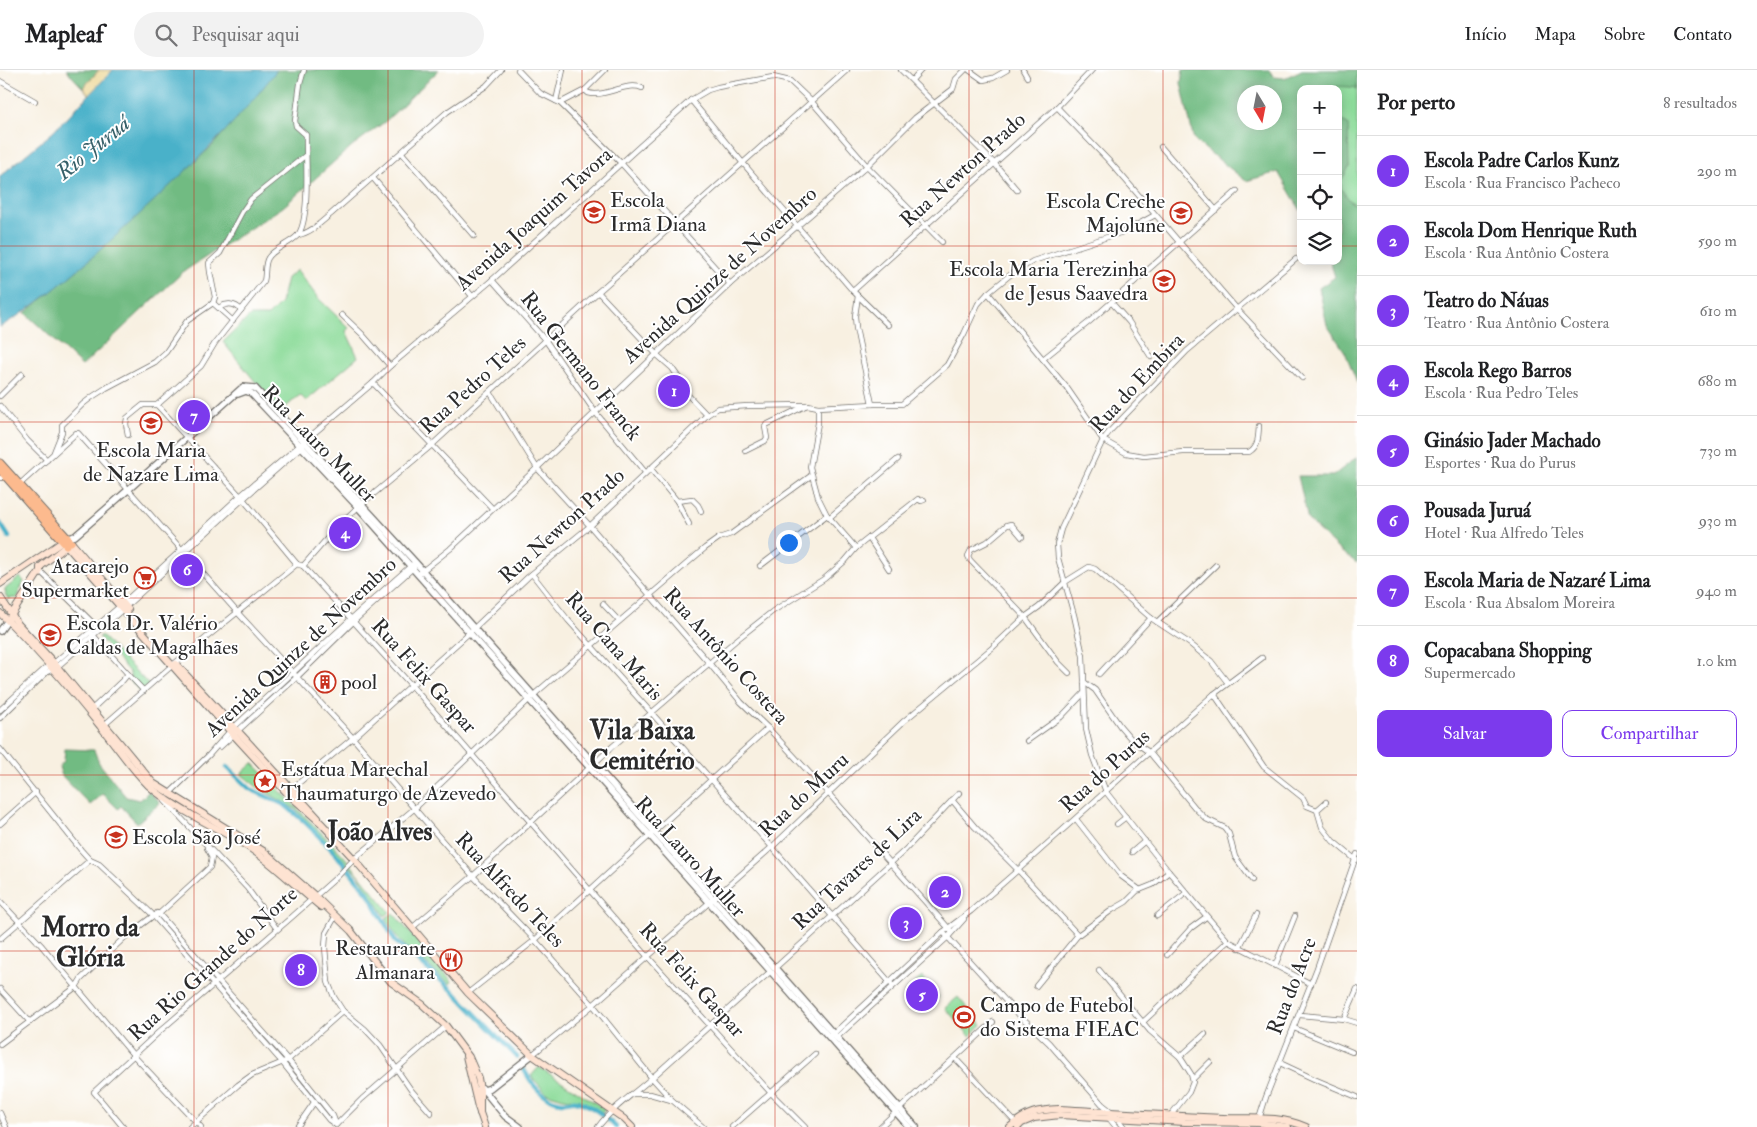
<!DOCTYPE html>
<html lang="pt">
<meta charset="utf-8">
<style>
body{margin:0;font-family:"IM FELL Double Pica",serif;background:#f2f2f2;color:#202124}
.controls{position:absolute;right:15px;top:15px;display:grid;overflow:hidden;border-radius:10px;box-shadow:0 2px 12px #0003}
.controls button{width:45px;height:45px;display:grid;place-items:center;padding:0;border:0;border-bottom:1px solid #e0e0e0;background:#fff;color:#202124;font:25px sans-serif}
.compass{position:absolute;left:1237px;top:15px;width:45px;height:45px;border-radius:50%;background:#fff;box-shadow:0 2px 12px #0003;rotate:170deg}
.you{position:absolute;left:788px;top:472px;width:18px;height:18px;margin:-12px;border:4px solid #fff;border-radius:50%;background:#1a73e8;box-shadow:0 0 0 8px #1a73e833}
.badge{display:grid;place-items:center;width:32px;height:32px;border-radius:50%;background:#7c3aed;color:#fff;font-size:16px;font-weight:700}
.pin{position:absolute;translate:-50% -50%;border:2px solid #fff;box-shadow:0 1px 5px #0006}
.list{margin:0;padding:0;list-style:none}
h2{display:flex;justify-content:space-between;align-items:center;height:65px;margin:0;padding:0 20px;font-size:21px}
h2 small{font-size:16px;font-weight:400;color:#757577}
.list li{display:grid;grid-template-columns:32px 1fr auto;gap:15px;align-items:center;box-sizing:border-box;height:70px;padding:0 20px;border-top:1px solid #e0e0e0}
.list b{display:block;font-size:19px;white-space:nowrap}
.list p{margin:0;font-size:16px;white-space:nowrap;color:#757577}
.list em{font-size:16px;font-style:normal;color:#757577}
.actions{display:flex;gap:10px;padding:15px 20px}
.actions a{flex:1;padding:11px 0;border:1px solid #7c3aed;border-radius:10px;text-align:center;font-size:18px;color:#7c3aed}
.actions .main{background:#7c3aed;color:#fff}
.icon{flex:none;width:28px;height:28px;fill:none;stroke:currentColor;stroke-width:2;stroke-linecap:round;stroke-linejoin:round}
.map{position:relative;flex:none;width:1357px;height:1057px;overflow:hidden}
header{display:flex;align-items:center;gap:30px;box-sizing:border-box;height:70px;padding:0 25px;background:#fff;border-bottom:1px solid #e0e0e0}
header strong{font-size:24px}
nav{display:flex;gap:28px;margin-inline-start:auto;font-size:18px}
.search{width:350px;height:45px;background:#f2f2f2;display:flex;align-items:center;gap:12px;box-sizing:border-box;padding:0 18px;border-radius:28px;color:#757577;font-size:19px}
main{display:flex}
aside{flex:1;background:#fff}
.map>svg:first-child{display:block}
</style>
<header>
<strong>Mapleaf</strong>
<div class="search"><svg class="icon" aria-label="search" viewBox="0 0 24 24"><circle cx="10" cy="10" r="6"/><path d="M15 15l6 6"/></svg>Pesquisar aqui</div>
<nav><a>Início</a><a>Mapa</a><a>Sobre</a><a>Contato</a></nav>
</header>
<main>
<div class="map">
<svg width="1357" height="1057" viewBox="0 0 1357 1057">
<rect width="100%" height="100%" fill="#fff"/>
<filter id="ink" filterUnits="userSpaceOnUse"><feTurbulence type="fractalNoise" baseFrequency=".02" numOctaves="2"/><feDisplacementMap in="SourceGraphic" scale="10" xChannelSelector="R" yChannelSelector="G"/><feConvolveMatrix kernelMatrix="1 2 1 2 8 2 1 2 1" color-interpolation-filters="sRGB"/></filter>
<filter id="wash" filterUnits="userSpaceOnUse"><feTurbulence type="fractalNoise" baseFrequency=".0096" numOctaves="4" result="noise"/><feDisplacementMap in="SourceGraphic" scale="20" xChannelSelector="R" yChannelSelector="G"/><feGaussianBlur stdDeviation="1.12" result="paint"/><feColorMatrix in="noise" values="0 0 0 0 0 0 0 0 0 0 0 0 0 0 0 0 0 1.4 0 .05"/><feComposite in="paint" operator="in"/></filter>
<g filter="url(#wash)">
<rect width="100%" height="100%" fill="#f8f0e1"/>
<g fill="#8cdb9a" stroke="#5c8362">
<path d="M1342,15L1357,18V135C1349,131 1339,122 1341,112C1341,107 1346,101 1349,97L1341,49H1338V19H1319L1324,16Z"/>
<polygon points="297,200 318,228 349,258 346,261 358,287 306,331 300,325 280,342 223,272 250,246 268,246 281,233 287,208"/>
<polygon points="20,507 24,511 16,529 14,528 8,529 5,524 6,521 4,520"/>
<polygon points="101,565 149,615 141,622 130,610 130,603 99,567"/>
<polygon points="253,693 343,785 390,842 385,846 359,806 295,739 256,716 241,704"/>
<polygon points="393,843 452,911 450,914 405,876 396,866 386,848"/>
<polygon points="922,907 939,927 921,942 904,923"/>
<polygon points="958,927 982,955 970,966 945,938"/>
<polygon points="539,997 605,1039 602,1042 580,1030 563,1028 546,1023 531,1006"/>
</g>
<g fill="#71bb82" stroke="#4e7356" fill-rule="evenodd">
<polygon points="66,0 99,0 83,18"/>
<polygon points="277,0 439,0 386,51 352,76 283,137 183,202 82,296 25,243 80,198 212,76"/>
<path d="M1183,0H1269L1274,7L1284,8L1302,0H1357V18C1335,14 1322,19 1301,19V141L1278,102L1246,111L1194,70L1181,13ZM1244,22H1274V52H1244Z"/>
<polygon points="1338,49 1348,54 1349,97 1341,111 1341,119 1351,132 1357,135 1357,312 1345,282 1327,255 1319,218 1335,207 1330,191 1338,191"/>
<polygon points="1357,387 1357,493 1339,480 1308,450 1298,406 1333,406"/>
<polygon points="65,679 94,680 99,693 126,727 140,730 149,721 160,733 137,753 121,736 118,739 103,724 90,735 62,706 59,697 64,691"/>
</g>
<polygon fill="#eeda9e" stroke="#8c8264" points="99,0 113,0 90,26 83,18"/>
<path fill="#4ab1c9" stroke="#3a6e7a" d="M113,0H277C234,57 182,105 130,153C89,190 48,229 0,257V106L52,63Z"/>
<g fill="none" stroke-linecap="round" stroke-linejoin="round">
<g stroke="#4ab1c9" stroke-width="4.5">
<polyline points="0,453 9,467"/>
<polyline points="227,697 250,719 285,735 306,753 335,783 368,823 395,871 451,919 517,987"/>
<path d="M522,996C531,1013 541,1029 561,1032C566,1033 571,1030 576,1031C591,1034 605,1047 616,1057"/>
</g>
</g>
</g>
<g filter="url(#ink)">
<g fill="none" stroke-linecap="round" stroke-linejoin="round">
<g stroke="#73706b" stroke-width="6">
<g id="minor">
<polyline points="518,0 540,23 560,33 621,93 730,214"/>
<polyline points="901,0 994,93 1017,120"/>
<polyline points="969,0 983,10 993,8 1007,0"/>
<polyline points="1023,0 1027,7"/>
<polyline points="912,10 921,0"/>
<polyline points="0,11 35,31"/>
<path d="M585,20L588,23C606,28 627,11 642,18"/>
<polyline points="691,30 742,92 853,221 888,255"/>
<polyline points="556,31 563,0"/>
<polyline points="560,33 585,20 605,0"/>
<polyline points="1057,37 1110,92 1237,239 1302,308"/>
<polyline points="1161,77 1216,140"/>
<polyline points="402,83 474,166"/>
<polyline points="373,108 472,226"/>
<path d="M298,165C311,163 321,152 331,144L447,42L486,16L501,0"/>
<polyline points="1296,189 1187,281 1110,361 1103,370 1061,459 1057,474 1058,488 1074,545 1083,586 1086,659 1092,685 1106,722 1169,802 1228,871 1311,914"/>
<polyline points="492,210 546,271 595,342 645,402"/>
<polyline points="853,221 1057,37 1092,0"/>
<polyline points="598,222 656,284 672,298 679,308 687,324 707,345"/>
<path d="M988,223L1067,318L1103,370L1126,383L1144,386L1183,382H1249C1259,376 1258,367 1259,356"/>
<polyline points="858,226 855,246 856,258 872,334"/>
<polyline points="1111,232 1129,252 1151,287"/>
<polyline points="213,233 233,251"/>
<path d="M220,237C227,233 235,233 241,240"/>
<polyline points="342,245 362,264 390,296"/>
<polyline points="1043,289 1089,252 1237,121"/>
<polyline points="373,313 492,438"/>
<polyline points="490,322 537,398 590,456 709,593 741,632 768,658 829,724 952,862"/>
<polyline points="0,326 22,304"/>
<polyline points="157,335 243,429 297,494 303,496 412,616 648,887 771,1023 805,1057"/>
<polyline points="0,336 27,370 47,390"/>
<polyline points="818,337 818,353 810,397 812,405 818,427 827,445 856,478"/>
<path d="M128,365L126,354L127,348L143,335H157L201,296L215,273L264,211C266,204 264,194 268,188C274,178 290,174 298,165C310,149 306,91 306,70V65L296,56L295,51L300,14L304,0"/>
<polyline points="745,381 765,371 767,368 765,357 766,355 807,335"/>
<polyline points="54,382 62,362 62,355 83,334 92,327 106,318 155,292 166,282 187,251 213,233 215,227 210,202 209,193 220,183 242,142 251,129 306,85"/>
<polyline points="650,398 677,431 689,454"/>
<polyline points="0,408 1,408"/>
<polyline points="19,415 73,366 76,363 78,363 238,543 353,668 473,806 535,870 593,935 652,1008 672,1030 703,1057"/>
<polyline points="677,431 692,429 698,435 701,441"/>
<polyline points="830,447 898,389"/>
<polyline points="1022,467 1011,454 1007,455 987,472 971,480 968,486 970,490 1025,547 1058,592 1069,603"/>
<polyline points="869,468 889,499"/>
<polyline points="303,496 339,455 358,437 432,375 598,222 847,0"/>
<polyline points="760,496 827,445"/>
<polyline points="40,501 98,558"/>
<polyline points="421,502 450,479 537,398 730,214 867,96 915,48 953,19 956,9 965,0"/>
<polyline points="532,504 568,550 772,777 893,916"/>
<polyline points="603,534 619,551"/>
<polyline points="1157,552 1216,495"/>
<polyline points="92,564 128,604 123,610 92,639"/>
<polyline points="128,604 144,621"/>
<polyline points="1099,604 1151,548"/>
<polyline points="1084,612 1095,620 1120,656 1132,670 1150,683 1196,739 1206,749 1225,758 1229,764 1235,787 1252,810"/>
<polyline points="1214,624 1264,697 1303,728 1307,736 1317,740"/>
<polyline points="0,640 49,595 54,593 120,536 240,426 373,313 390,296 492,210 691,30 708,20 718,17 773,7 790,11 812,32 867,96 942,172"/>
<polyline points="0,648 47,602 57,597 123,539 243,429 303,376"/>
<polyline points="103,656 175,593 297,494"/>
<polyline points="1027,671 1061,647 1083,624"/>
<polyline points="220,677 297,607 353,552 414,497"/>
<polyline points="0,679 81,780 90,790 99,794 151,843 282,992 329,1050 336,1055"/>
<polyline points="289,721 353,668 469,563 528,507 590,456 707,345 718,338 748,336 808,335 818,337 874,334 902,334 947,295 964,264 978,234 988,223 1010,205 1033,191 1126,161 1155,145"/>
<polyline points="169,724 209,685 230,661 351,549 413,494"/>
<polyline points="952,730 975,757 1018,800 1078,865"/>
<polyline points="165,731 247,818 277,859"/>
<polyline points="1326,732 1317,740 1322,757 1333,771 1356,790"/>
<polyline points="1076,749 1121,806 1140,820"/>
<polyline points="0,754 36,722"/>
<polyline points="1117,754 1126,747"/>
<polyline points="1132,782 1145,771"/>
<polyline points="0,831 41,875 134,986 201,1057"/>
<polyline points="157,843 159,844 288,990 333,1046 336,1054"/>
<polyline points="1157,846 1186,823"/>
<polyline points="335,847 326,863 325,877 328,912 334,927 343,941 365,959 380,975 411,1020 431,1043"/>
<polyline points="413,857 473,806 613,676 735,571 773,541 824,509 845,491 856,478 918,429 921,431 924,430"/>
<polyline points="943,862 1013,939 1049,973 1102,1034 1112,1042 1124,1057"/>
<polyline points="0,869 90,790"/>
<polyline points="1239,878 1256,845"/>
<polyline points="1167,885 1191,858 1206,847"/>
<polyline points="1275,896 1295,846"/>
<polyline points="775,898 905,780 959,723"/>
<polyline points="1099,900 1150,961 1180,987 1191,1004 1193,1012 1189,1022 1170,1046"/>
<polyline points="1036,916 1078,865 1112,840 1126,832 1137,821 1152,815 1169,802"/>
<polyline points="0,919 30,952"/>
<polyline points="468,923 535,870 768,658"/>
<polyline points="1300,945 1344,949 1357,953"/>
<polyline points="1344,949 1357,919"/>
<path d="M1143,952C1172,925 1199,897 1228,871"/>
<polyline points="1294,958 1352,982"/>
<polyline points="831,966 943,862 971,841 1018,800 1214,624 1262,588"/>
<polyline points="836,968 948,867 964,849"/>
<polyline points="0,974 76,917 81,909 125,867 153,846 159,844 210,797 212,787 207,778"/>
<polyline points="532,985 593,935 772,777 904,651 992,578 1025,547 1039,537 1065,512 1089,497 1095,499 1151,548 1189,573 1211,591 1228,613"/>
<polyline points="1180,987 1205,964"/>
<polyline points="955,988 1016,1053"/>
<polyline points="1280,993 1314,1009 1357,1027"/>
<polyline points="1193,1009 1210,992"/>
<polyline points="632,1024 650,1024 671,1030"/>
<polyline points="0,1043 6,1057"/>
<polyline points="1108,1047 1116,1057"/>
<polyline points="1259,1049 1266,1027 1317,898 1357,784"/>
<polyline points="336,1055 362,1029 446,956"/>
<polyline points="123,1057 94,1022 160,961 293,846 338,806 354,789 415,738 537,622 705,478 719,468 731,464 812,405"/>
<polyline points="190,1057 238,1015 252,1005 288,990 343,941"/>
<polyline points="297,1057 315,1031"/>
<path d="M598,1057C613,1037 635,1023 654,1006C693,971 731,936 770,902"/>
<polyline points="732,1057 815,984"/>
<polyline points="880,1057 993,952"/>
</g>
</g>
<g stroke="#73706b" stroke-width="8">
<g id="tertiary">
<polyline points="238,324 246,321 251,323 358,437 909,1057"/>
<polyline points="68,468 75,466 129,419 243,317 255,318 415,492 916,1057"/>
<polyline points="0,561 8,550"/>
<polyline points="482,1018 505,1046 520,1057"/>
<polyline points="477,1020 484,1020 490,1018 532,985"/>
</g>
</g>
<g stroke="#73706b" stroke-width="8">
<g id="secondary">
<polyline points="66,475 230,661 287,723 321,753 354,789 468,923 532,985 624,1049 632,1057"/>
<polyline points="0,514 65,470"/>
<polyline points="0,527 18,554 54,593 153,713 265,782 314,825 351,861 391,912 422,934 446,956 469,987 478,1008 480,1020 480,1043"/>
<path d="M0,543C36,578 69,617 100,656C116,675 130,697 148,715C177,741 218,757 251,779C276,796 297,818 321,837"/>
<polyline points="8,550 40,501 40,497 71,472 128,539"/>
<polyline points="176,594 318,748"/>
<polyline points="466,986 478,1037 485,1057"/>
<path d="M1010,1057C1026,1042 1038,1040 1059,1039C1114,1042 1168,1046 1223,1048C1251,1049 1279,1045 1306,1057"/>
<polyline points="1018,1057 1022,1053 1034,1048 1060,1045 1185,1052 1258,1053 1288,1057"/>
</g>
</g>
<g stroke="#73706b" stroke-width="9">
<g id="primary">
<polyline points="0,393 71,472"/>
<polyline points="0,400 66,475"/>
</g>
</g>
<use href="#minor" stroke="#fff" stroke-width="4.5"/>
<use href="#tertiary" stroke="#fff" stroke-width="5.5"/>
<use href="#secondary" stroke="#fee3d2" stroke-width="6"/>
<use href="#primary" stroke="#fcba8e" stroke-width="7"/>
</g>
</g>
<path fill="none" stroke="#c8321e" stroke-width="1" stroke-opacity="0.55" d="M194,0V1057M388,0V1057M582,0V1057M775,0V1057M969,0V1057M1163,0V1057M0,176H1301M1338,176H1357M0,352H1357M0,528H1357M0,705H1357M0,881H1357"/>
<defs>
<g id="school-ring" transform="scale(1.125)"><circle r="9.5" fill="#fff" stroke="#c8321e" stroke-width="1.5"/><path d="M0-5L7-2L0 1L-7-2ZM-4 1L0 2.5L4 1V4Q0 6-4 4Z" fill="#c8321e"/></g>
<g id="supermarket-ring" transform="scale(1.125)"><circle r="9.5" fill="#fff" stroke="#c8321e" stroke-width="1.5"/><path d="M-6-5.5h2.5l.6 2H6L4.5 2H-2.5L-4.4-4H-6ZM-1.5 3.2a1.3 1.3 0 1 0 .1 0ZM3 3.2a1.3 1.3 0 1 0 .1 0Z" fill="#c8321e"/></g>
<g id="building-ring" transform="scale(1.125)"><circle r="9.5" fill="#fff" stroke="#c8321e" stroke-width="1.5"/><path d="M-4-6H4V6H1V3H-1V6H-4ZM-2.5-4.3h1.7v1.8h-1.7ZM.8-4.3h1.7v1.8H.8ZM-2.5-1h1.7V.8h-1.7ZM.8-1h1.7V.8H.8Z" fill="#c8321e"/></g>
<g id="sight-ring" transform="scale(1.125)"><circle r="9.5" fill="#fff" stroke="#c8321e" stroke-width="1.5"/><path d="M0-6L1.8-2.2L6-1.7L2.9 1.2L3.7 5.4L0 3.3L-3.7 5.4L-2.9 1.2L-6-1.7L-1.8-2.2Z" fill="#c8321e"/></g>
<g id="restaurant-ring" transform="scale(1.125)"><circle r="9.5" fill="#fff" stroke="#c8321e" stroke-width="1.5"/><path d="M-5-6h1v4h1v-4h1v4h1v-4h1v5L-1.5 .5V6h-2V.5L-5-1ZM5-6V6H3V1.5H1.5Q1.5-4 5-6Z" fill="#c8321e"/></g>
<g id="stadium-ring" transform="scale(1.125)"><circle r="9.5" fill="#fff" stroke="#c8321e" stroke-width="1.5"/><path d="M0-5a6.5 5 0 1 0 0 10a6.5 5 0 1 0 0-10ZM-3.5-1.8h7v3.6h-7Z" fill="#c8321e"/></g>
</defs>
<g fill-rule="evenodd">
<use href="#school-ring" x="594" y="142"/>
<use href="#school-ring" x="1181" y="143"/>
<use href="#school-ring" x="1164" y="211"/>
<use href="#school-ring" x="151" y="353"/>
<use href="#supermarket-ring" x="145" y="508"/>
<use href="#school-ring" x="50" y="565"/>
<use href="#building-ring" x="325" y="612"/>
<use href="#sight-ring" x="265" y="711"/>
<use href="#school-ring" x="116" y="767"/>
<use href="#restaurant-ring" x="451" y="890"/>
<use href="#stadium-ring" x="964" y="947"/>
</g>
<g text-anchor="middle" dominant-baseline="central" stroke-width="4" stroke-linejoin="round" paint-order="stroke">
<g font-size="21" fill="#2b2b2b" stroke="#fff">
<text transform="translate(963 100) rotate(-42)">Rua Newton Prado</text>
<text transform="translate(534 149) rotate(-42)">Avenida Joaquim Tavora</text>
<text transform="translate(720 205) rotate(-42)">Avenida Quinze de Novembro</text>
<text transform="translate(581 296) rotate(52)">Rua Germano Franck</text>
<text transform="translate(1137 313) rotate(-47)">Rua do Embira</text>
<text transform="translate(473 315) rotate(-42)">Rua Pedro Teles</text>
<text transform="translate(319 374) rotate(46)">Rua Lauro Muller</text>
<text transform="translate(562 456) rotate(-42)">Rua Newton Prado</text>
<text transform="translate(614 576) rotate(49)">Rua Cana Maris</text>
<text transform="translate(301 577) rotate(-43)">Avenida Quinze de Novembro</text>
<text transform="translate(726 586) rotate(48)">Rua Antônio Costera</text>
<text transform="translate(424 606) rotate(48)">Rua Felix Gaspar</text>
<text transform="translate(1105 701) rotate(-42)">Rua do Purus</text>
<text transform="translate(804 725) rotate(-43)">Rua do Muru</text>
<text transform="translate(690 787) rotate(48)">Rua Lauro Muller</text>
<text transform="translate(857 799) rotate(-43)">Rua Tavares de Lira</text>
<text transform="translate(510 820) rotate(47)">Rua Alfredo Teles</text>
<text transform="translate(213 894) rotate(-42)">Rua Rio Grande do Norte</text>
<text transform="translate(692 910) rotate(48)">Rua Felix Gaspar</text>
<text transform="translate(1292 916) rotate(-69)">Rua do Acre</text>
</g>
<g font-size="21" fill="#2b2b2b" stroke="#fff" text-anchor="start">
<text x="610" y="130">Escola<tspan x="610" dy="24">Irmã Diana</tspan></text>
<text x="1165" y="131" text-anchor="end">Escola Creche<tspan x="1165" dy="24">Majolune</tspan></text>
<text x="1148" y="199" text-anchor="end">Escola Maria Terezinha<tspan x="1148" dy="24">de Jesus Saavedra</tspan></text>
<text x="151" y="380" text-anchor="middle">Escola Maria<tspan x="151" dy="24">de Nazare Lima</tspan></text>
<text x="129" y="496" text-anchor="end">Atacarejo<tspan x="129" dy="24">Supermarket</tspan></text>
<text x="66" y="553">Escola Dr. Valério<tspan x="66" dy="24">Caldas de Magalhães</tspan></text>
<text x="341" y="612">pool</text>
<text x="281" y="699">Estátua Marechal<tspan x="281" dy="24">Thaumaturgo de Azevedo</tspan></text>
<text x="132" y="767">Escola São José</text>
<text x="435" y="878" text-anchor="end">Restaurante<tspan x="435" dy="24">Almanara</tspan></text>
<text x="980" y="935">Campo de Futebol<tspan x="980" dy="24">do Sistema FIEAC</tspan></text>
</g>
<g font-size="22" font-style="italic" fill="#37616a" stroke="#fff">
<text transform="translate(93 78) rotate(-39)">Rio Juruá</text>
</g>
<g font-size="26" font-weight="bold" fill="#2b2b2b" stroke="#fff">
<text x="642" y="661">Vila Baixa<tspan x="642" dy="30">Cemitério</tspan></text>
<text x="380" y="762">João Alves</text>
<text x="90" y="858">Morro da<tspan x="90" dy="30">Glória</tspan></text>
</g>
</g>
</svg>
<div class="controls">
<button>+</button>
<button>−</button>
<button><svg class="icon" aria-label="locate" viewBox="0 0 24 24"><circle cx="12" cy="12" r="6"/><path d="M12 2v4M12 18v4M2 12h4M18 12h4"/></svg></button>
<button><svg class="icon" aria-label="layers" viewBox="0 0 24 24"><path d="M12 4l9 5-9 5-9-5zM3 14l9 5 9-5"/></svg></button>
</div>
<svg class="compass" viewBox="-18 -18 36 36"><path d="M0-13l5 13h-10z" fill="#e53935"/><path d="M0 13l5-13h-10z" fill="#757577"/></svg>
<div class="you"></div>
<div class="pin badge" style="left:674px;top:321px">1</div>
<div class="pin badge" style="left:945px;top:822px">2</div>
<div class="pin badge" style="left:906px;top:853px">3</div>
<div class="pin badge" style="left:345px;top:463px">4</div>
<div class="pin badge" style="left:922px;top:925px">5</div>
<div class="pin badge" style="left:187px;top:500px">6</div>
<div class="pin badge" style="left:194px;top:346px">7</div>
<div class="pin badge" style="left:301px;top:900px">8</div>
</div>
<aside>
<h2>Por perto<small>8 resultados</small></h2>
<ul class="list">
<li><span class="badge">1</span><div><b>Escola Padre Carlos Kunz</b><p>Escola · Rua Francisco Pacheco</p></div><em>290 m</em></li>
<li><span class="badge">2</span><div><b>Escola Dom Henrique Ruth</b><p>Escola · Rua Antônio Costera</p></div><em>590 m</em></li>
<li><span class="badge">3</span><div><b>Teatro do Náuas</b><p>Teatro · Rua Antônio Costera</p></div><em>610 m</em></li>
<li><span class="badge">4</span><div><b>Escola Rego Barros</b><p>Escola · Rua Pedro Teles</p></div><em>680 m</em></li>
<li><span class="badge">5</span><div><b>Ginásio Jader Machado</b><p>Esportes · Rua do Purus</p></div><em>730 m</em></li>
<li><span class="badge">6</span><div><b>Pousada Juruá</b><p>Hotel · Rua Alfredo Teles</p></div><em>930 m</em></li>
<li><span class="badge">7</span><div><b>Escola Maria de Nazaré Lima</b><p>Escola · Rua Absalom Moreira</p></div><em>940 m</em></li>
<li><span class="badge">8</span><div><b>Copacabana Shopping</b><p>Supermercado</p></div><em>1.0 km</em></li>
</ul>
<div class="actions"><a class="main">Salvar</a><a>Compartilhar</a></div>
</aside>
</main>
